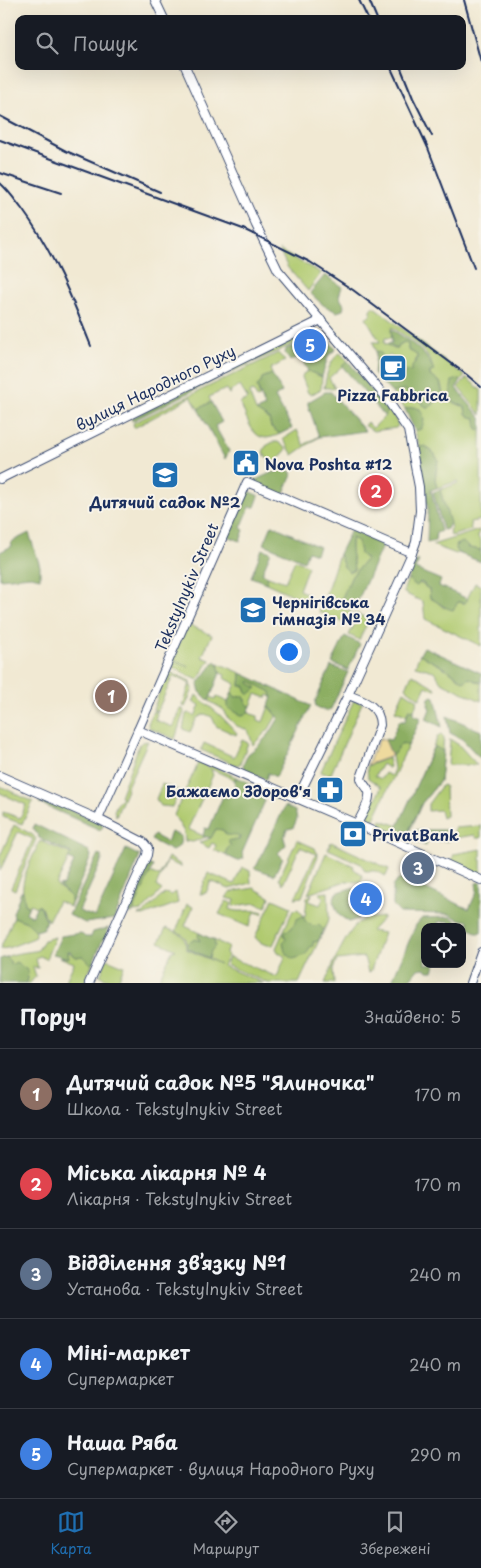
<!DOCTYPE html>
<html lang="uk">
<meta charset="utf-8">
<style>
body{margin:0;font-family:"Playpen Sans",sans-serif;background:#242831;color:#f1f3f6}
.controls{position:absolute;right:15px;bottom:15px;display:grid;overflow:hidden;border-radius:10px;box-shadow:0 5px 20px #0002}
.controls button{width:45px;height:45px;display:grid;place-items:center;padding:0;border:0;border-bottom:1px solid #363941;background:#171b24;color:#f1f3f6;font:25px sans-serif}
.you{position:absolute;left:288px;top:651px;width:18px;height:18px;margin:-12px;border:4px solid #fff;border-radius:50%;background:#1a73e8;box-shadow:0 0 0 8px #1a73e833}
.badge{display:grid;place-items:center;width:32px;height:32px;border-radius:50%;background:#1f6fb2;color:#fff;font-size:16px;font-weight:700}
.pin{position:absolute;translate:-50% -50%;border:2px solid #fff;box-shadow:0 1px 5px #0006}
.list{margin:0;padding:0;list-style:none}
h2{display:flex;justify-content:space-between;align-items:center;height:65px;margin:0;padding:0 20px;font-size:21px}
h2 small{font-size:16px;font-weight:400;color:#9ea1a6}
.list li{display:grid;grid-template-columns:32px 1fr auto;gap:15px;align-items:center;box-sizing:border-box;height:90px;padding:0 20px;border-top:1px solid #363941}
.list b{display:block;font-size:19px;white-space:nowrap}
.list p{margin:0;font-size:16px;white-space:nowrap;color:#9ea1a6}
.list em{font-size:16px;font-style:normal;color:#9ea1a6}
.icon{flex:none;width:28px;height:28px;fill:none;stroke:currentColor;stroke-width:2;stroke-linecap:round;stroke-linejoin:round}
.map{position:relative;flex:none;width:481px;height:983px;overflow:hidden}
.search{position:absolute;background:#171b24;box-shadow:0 5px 20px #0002;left:15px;right:15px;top:15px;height:55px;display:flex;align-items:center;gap:12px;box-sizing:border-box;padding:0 18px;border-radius:10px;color:#9ea1a6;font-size:19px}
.sheet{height:515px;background:#171b24}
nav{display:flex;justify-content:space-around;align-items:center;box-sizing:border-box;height:70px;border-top:1px solid #363941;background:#171b24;font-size:14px;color:#9ea1a6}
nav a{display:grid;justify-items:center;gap:2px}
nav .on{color:#1f6fb2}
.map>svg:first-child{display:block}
</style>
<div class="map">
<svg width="481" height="983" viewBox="0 0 481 983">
<rect width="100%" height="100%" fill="#f7f3e8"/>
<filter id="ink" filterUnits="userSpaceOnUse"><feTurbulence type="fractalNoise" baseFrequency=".02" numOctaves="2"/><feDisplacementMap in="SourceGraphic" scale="10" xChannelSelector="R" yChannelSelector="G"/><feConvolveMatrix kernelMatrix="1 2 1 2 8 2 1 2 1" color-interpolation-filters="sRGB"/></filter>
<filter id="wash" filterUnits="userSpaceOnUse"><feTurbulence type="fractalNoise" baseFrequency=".0096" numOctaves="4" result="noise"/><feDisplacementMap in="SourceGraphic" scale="20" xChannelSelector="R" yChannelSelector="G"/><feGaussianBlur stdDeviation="1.12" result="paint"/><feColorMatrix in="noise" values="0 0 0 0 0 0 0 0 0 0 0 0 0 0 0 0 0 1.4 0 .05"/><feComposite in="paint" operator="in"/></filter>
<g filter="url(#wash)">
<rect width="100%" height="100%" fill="#f1e9d3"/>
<g fill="#b0ca6f" stroke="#667c66">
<polygon points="279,250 321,273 308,291 288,268"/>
<path d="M373,306L465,376L461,381L458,379L453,402L465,407L466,414L476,418L477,429L481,431V520L470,522L471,530L451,536L449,530L451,528L440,490L458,483V481L437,488L435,479L438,460L434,453L425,446L421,447L419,445L415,431L421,429L414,407L405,409L392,393L406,389L409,398L433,405L443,390L440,382L430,376V372L433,371C432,351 406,337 392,327V338H385L384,343L394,349L404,342L408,343V350L417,355C417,361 412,366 411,372L408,370L405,372L390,355L383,361L379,351L376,352L373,342H380L366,318L371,315V310Z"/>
<polygon points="293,339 296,343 235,370 234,367"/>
<path d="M278,353L285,361L270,369L272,374L262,378L261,383L257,386L260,397L257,398L253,391L249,393L256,411L269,419L271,427L280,434C253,447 250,424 240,403L248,399L240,386L230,391L231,393L229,394L226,389L209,397L211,402L198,409L191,397L134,428L133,423Z"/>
<path d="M340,353L348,361L329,378L335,388H324C327,374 328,362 340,353Z"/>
<polygon points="308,371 322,377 321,389 311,395 308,393 302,377 303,374"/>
<polygon points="467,378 481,390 481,415 458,387"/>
<polygon points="387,409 395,418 398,426 396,428 373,431 364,425 367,422 373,428 384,417"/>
<polygon points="297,430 304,445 319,436 319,437 293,455 283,439"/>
<polygon points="273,442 278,442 287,449 272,466 263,452 266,446"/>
<polygon points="479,530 478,538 481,540 481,550 469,548 455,549 458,553 456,554 432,545"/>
<path d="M352,538L359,541L360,554L366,559L352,576L341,600L356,605L351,607L326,596V593L339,554L344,567L349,572L354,570C353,559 349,548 352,538Z"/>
<polygon points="295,560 308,566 299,590 308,594 306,601 266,583 268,576 285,582"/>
<polygon points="408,578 412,583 424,584 429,588 430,598 436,601 444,608 458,602 465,603 475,583 481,586 481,646 425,619 423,602 404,593 404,589"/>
<polygon points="323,600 352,612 347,624 319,612"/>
<polygon points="355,613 371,620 369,624 367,624 359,640 349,635 357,619 353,617"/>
<polygon points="187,624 212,635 202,657 210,660 198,680 169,666 171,660 189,667 172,659"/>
<path d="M420,654C433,663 450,669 461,680L469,678L481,683V701L441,682L434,671L415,666Z"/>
<polygon points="218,663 241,673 240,686 245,686 246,690 249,680 271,691 272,697 268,695 267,698 256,694 251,706 247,705 246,699 234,697 232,692 236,684 224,678 225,675 220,673"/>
<polygon points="167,671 190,681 193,689 185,707 183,706 190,683 173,676 157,712 156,710 153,710"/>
<polygon points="412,674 436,688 435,690 426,686 420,699 406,688"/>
<polygon points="404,691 418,700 414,710 409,710 406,715 395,711"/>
<polygon points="196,695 221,716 237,733 236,735 216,726 212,717 205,714 197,718 190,732 183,729 186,714 188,713 195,716 200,705 193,702"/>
<polygon points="209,696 215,699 217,697 228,702 229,708 241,715 247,714 249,711 251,714 258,716 258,720 263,722 269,706 277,715 269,729 253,745 248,730 237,726 225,715 225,711 221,708 209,701"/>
<polygon points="354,700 362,703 331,774 322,773 321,771"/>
<polygon points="181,709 183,709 184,712 175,739 149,728 148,724 153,711 155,711 157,714 155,720 173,727"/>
<polygon points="441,734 444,737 440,781 422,803 407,837 378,825 381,820 399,826 438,736"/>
<polygon points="450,739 459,745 477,765 448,765"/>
<polygon points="242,740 248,743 240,764 236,765 201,750 204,743 234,757"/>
<polygon points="148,741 126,789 127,790 116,816 114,811 118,801 120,801 122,797 120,796 139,745 142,742"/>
<polygon points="402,743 408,746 373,821 365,818 371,799 376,799 381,787 368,778 367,766 388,758 390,767 388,768 382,764 375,776 381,779 385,773 391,776 394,769 392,756"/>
<polygon points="199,761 210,768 211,765 238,778 235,778 235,780 211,769 213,775 188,829 206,837 193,842 185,841 184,832 174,815"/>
<polygon points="162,784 180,791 172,807 161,806 156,799"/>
<polygon points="442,785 445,786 446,816 442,818 440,810 428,811 428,804"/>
<polygon points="0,786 33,802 22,824 3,817 3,812 20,818 26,805 0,793"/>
<polygon points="14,825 33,835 36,839 15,890 11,888 33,839 18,832 0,871 0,856"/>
<polygon points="481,826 481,838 476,838 475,835 455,838 454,828"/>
<path d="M216,829L223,830L240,836C240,837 227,854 225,855L214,850L216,845L212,843L209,848L199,843L211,838Z"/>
<polygon points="297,840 315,848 318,856 302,897 295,898 316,854 300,847 283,884 279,878"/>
<path d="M40,841L71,854L56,885L72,897L70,907L58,901L48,921L40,906L36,907L30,904L28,908C14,887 31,861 40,841Z"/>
<polygon points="331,842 389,869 386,876 375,871 365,871 361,864 328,849"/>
<polygon points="481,849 481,875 452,861 454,854"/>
<polygon points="326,853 354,866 353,868 363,876 360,882 346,881 308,894"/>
<polygon points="168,857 181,865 181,867 167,861 156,886 162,890 142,911 133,912 150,872 159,876"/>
<polygon points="242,867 250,871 251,883 229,889 211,881 206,893 200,894 208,873 234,884"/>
<polygon points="254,888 270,897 266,907 256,903 233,906 235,900 226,898 230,892"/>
<polygon points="176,892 178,903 143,916 138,915 143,914 165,893 171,895"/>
<polygon points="328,892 329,919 299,983 268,983 226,965 229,957 277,977 285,957 278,952 276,948 293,910 298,909 305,917 307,898 312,894 309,901 320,905 324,897 320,895 320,893"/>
<path d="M273,899L291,907L273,945C266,946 259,943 255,937Z"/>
<path d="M226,901L232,903L230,909C241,914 252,908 263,912L262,914L255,912L249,927L219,914Z"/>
<path d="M187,904L193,907L185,926L228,947L226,953L228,955L223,966L263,983H157L172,951L176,950L159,942L166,928C178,933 186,933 186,949L220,964L187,948C188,938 184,935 176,931Z"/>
<polygon points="14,917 27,922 36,931 34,938 8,948 0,949"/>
<path d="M384,917L371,931L384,933L370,973L368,972L364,957L337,960L333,969L334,983H325C332,967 348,926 364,919C369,917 378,918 384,917Z"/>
<path d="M55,937L46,959L40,956L36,958L38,968L33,967L36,976L30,983H26L28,979L21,965H11L6,957C16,952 27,953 38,950L44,940Z"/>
<polygon points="68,951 76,957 83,956 92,965 84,983 65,983 74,963 59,957 68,958"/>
<polygon points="107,959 124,966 117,983 100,976"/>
</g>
<g fill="#8cae62" stroke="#546e60">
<polygon points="325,275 342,287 339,296 344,305 343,310 337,312 323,305 310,293"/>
<path d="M391,329C407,339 428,352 434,371L430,372V376L440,382L443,395C436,397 435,405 428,408L423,405L422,401L409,398L405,389L392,393L374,374L376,352L379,351L383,356V361L381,364L395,380L408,370L411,372L412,367L417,359V355L408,350V343L404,342L399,345L397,349L385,344L392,343Z"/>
<polygon points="322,334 336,349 328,356 322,377 308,371 300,356 290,361 285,353 286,349 299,344 304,352 320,344 316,336"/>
<polygon points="348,361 387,409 385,417 342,366"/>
<polygon points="234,367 235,370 132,421 131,418"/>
<polygon points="272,374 282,392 275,397 292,428 280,434 271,427 269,419 256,411 265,407 257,386 261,383 262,378"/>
<path d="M458,379L461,381L456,388L481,418V431L477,429L476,418C468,417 466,416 465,407L453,402L450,395L452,381Z"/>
<polygon points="325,392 331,392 365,431 319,437 308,405 308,402"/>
<polygon points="211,402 222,422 215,426 229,451 225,459 198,409"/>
<path d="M414,407L420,409C425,417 425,421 421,429L415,431L405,409Z"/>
<polygon points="419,445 421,447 425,446 434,453 438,460 435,479 437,488 431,490 441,531 436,533 435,541 427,543 428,511"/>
<polygon points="281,466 291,472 292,475 283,495 253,483 253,481 273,472 275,473"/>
<polygon points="247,490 259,496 255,507 250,507 241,528 244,530 240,541 227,536"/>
<polygon points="440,490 450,523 447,529 443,530 433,492"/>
<polygon points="272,525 319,547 316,554 308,551 304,561 264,544"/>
<path d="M351,530L383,544L356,605L341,600L352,576L366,559L360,554L358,541L352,538C349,548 353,559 354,570L349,572L344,567L339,554Z"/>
<polygon points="29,533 40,566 40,578 31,576 0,579 0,552 12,546 11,542"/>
<polygon points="463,542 469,548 481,550 481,562 458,553 455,549 456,545"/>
<polygon points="262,549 271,552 262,573 268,576 266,583 251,577"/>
<path d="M417,560L419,561L415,569L441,580L439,586L468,599L465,603L458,602L453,610C443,608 439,602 430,598L429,589L425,587L424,584L420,582L417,586L412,583L408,578Z"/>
<polygon points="345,636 360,644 348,670 332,663"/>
<path d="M424,647L481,673V683L469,678L464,682C460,679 458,676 454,674C444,666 431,662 420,654Z"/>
<polygon points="215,661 218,663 220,673 209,701 200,692 198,684"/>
<polygon points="331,666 348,672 331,709 327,711 316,707 315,702"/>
<polygon points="241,673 311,706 276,777 268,773 266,780 244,770 243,765 248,754 257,747 270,733 279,718 269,706 272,697 271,692 250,681 249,683 257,688 248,695 245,686 240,686"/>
<polygon points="232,692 235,697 244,696 247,705 251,706 247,714 241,715 228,708 228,702"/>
<polygon points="432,696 435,697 442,727 426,719 430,709 428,705 429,698"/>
<polygon points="409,709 414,710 414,715 421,718 408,746 402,743 392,756 385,740 385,739 391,740 399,721 405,721"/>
<polygon points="447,716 481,731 481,759 462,739 450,733"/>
<polygon points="434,746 443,751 440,781 422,803 408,832 398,826"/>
<path d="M235,778C248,778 250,788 261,793L260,797L265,801L242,853L244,858L238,861L225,855L227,854V849L231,845L229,844V840H239L240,836L226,835L223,830L216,829L211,838L203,836L205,828L209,829L223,796L227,798L234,792Z"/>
<polygon points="40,797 102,823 103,827 100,830 39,803"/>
<polygon points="285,806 295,811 297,819 293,828 287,829 284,838 286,845 278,853 283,858 274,875 254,868 257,865"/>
<polygon points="34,824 89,851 91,856 70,907 71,897 59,886 63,885 74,862 68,858 71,853 39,838 38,835 33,829"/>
<polygon points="416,830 448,830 449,841 427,841 426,846 411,840"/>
<path d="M171,832L181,836C181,844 179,848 172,851L151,840L154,835L167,842Z"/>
<polygon points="126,849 140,856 114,919 85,923 69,915 98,854 101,856 102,860 79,911 95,917"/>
<polygon points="148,864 153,866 132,914 127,912"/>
<polygon points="405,879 410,887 414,883 469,909 477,891 476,883 481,882 481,933 476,933 470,928 468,921 458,919 449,914 400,913 393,906 393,886 398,880"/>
<polygon points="351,888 357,890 350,906 359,911 358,919 349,922 339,915 333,901 336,893"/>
<polygon points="23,891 25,903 28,908 26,913 32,916 37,905 40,906 46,920 43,929 36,931 27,922 14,917 13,913 21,892"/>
<path d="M303,916L306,922L313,926L319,925L324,930L318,941L313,942V946L310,947C308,955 301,957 293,959L285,952L283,942L286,939L284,934L285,931L291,929L297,919Z"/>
<polygon points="451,917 464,927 466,935 462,942 462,927 450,927 449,921 438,922 438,927 425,927 425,964 436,964 433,971 428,971 425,968 418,969 407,983 391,983 416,925 422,918"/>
<polygon points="108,928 107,937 103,939 92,965 83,956 76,957 70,951 68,951 69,958 53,954 61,936 81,933 85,937 91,937 93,932"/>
<polygon points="199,933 214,940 215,946 211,951 209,958 187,948 187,944 195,939 200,941 198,936"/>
<polygon points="6,957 10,961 11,965 16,962 27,970 28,979 26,983 0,983 0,959"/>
</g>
<polygon fill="#eeda9e" stroke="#84847e" points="380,738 385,740 392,756 367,765"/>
</g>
<g filter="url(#ink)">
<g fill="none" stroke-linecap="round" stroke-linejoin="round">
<g stroke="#3b4b70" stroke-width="10">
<g id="minor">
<polyline points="155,0 164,19"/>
<polyline points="185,66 256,225 278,270 384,395 408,430 419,487 420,511 416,542 412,553 348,695 297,799"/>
<polyline points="0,479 321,320"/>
<path d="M348,695C364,701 380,706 380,725L361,778C362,784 367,786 369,792C371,801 361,816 357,824"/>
<polyline points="138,730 247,482 412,553"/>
<polyline points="0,776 98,819 143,842 148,848 147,855 89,983"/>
<polyline points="98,819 138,730 357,824 481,880"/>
<polyline points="470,983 481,952"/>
</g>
</g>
<use href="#minor" stroke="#fff" stroke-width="8"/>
<g stroke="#1b2f5e" stroke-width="2">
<polyline points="359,0 368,19"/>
<polyline points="369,0 377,19"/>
<polyline points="464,0 481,62"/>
<polyline points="390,66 428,148 474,268"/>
<polyline points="400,66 413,98 432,136"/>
<polyline points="0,116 66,151 160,192"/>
<polyline points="0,140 243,229 310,262 353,290 467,375 481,387"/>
<polyline points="0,173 61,193"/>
<path d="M0,183C9,191 15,200 22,209C53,251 72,298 91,346"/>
</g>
</g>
</g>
<defs>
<g id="cafe-square" transform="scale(1.4375)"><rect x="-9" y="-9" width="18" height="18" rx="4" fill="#1f6fb2" stroke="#f7f3e8"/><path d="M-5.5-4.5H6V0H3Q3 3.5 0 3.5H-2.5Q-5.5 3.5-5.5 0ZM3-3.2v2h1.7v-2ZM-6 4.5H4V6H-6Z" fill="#fff"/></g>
<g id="civic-square" transform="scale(1.4375)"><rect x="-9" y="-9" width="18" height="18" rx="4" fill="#1f6fb2" stroke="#f7f3e8"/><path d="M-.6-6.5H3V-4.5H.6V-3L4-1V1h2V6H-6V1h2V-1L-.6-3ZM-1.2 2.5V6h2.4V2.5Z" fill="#fff"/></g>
<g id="school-square" transform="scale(1.4375)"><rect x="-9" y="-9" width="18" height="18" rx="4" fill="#1f6fb2" stroke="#f7f3e8"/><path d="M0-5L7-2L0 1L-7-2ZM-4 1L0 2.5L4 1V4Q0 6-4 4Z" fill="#fff"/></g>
<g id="pharmacy-square" transform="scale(1.4375)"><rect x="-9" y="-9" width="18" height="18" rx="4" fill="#1f6fb2" stroke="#f7f3e8"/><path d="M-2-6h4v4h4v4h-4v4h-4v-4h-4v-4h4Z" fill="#fff"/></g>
<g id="bank-square" transform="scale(1.4375)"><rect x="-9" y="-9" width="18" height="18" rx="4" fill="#1f6fb2" stroke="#f7f3e8"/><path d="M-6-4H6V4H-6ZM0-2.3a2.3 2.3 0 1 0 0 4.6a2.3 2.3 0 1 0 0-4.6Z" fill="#fff"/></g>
</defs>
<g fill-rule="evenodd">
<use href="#cafe-square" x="393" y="368"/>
<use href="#civic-square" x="246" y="463"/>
<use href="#school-square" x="165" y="475"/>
<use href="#school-square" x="253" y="610"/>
<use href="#pharmacy-square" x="330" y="790"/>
<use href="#bank-square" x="353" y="834"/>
</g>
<g text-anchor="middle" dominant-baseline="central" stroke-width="4" stroke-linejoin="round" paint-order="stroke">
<g font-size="15" fill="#1b2f5e" stroke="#f7f3e8">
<text transform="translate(155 387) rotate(-26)">вулиця Народного Руху</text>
<text transform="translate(186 587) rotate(-67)">Tekstylnykiv Street</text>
</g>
<g font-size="15" font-weight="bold" fill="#1b2f5e" stroke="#f7f3e8" text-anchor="start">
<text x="393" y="394" text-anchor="middle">Pizza Fabbrica</text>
<text x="265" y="463">Nova Poshta #12</text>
<text x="165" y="501" text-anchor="middle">Дитячий садок №2</text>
<text x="272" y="601">Чернігівська<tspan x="272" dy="17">гімназія № 34</tspan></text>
<text x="311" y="790" text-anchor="end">Бажаємо Здоров'я</text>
<text x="372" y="834">PrivatBank</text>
</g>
</g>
</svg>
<div class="controls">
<button><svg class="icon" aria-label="locate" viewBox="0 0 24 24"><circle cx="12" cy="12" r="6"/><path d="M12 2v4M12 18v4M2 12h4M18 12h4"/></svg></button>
</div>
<div class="you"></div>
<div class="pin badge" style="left:111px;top:696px;background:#8d6e63">1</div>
<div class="pin badge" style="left:376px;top:491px;background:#e0444e">2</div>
<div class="pin badge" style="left:418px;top:868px;background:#5c6f8a">3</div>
<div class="pin badge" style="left:366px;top:899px;background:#3f7fe0">4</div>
<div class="pin badge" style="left:310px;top:345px;background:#3f7fe0">5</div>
<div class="search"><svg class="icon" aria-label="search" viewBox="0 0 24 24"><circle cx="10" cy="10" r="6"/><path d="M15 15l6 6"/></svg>Пошук</div>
</div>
<section class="sheet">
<h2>Поруч<small>Знайдено: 5</small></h2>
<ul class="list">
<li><span class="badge" style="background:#8d6e63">1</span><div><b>Дитячий садок №5 &quot;Ялиночка&quot;</b><p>Школа · Tekstylnykiv Street</p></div><em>170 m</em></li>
<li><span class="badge" style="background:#e0444e">2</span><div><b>Міська лікарня № 4</b><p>Лікарня · Tekstylnykiv Street</p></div><em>170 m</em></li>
<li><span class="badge" style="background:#5c6f8a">3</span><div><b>Відділення зв’язку №1</b><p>Установа · Tekstylnykiv Street</p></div><em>240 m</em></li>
<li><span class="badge" style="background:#3f7fe0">4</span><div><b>Міні-маркет</b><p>Супермаркет</p></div><em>240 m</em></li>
<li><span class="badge" style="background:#3f7fe0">5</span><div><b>Наша Ряба</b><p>Супермаркет · вулиця Народного Руху</p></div><em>290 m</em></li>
</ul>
</section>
<nav>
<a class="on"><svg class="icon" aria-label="map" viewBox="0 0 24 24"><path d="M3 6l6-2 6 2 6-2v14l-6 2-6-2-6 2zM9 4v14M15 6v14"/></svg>Карта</a>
<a><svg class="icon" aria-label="directions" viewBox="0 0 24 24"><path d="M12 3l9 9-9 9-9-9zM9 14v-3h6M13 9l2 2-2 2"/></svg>Маршрут</a>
<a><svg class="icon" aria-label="saved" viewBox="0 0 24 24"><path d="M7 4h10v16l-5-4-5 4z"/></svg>Збережені</a>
</nav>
